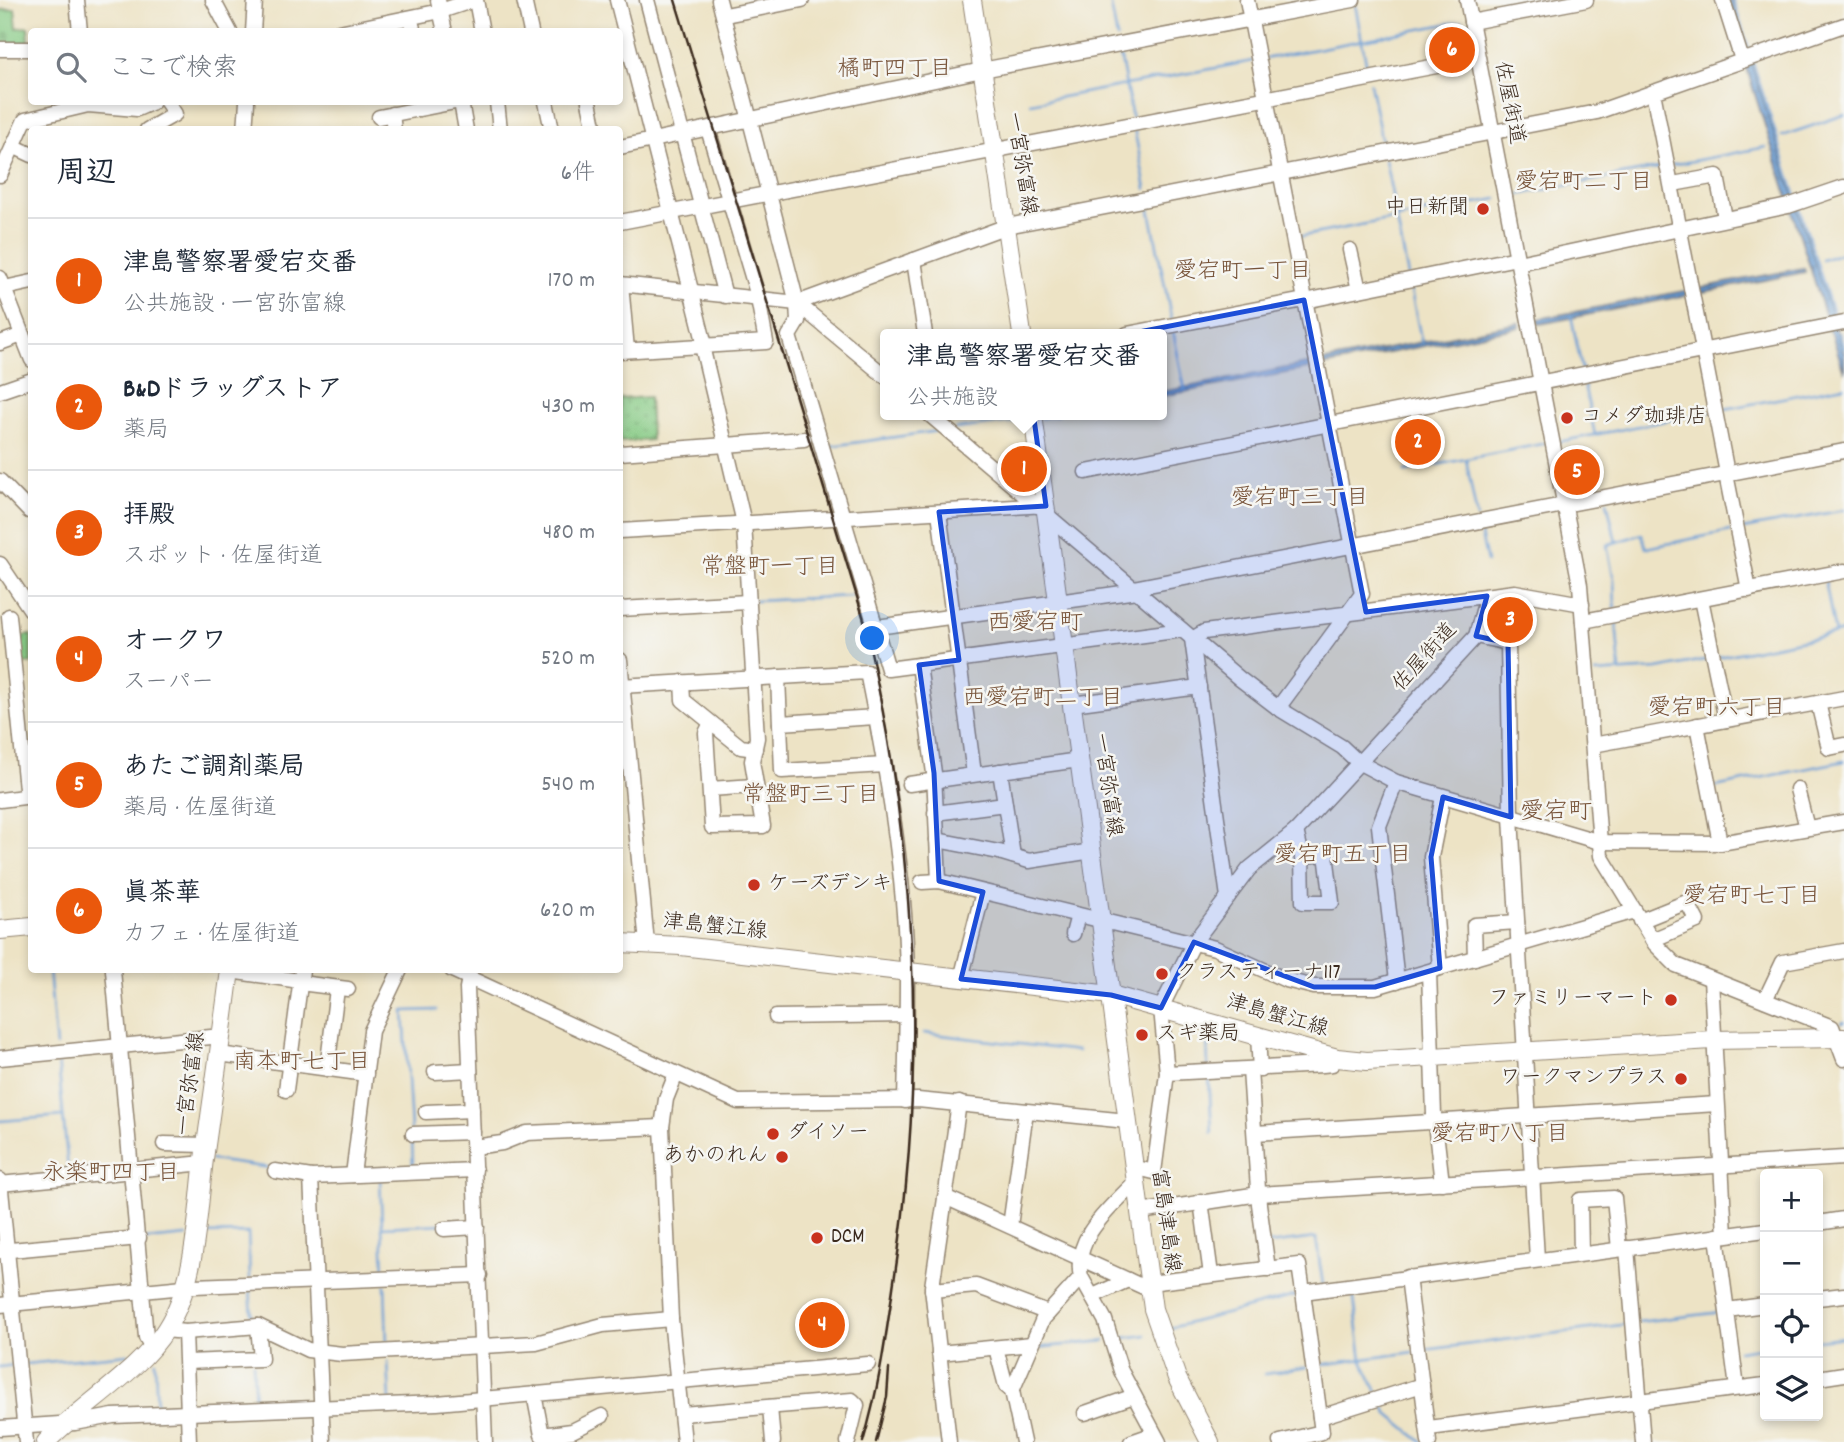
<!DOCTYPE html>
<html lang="ja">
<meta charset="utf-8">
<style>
body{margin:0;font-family:Dekko,"Klee One",sans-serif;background:#f6f6f7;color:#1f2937}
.controls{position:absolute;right:21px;bottom:21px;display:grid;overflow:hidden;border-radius:7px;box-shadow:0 4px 10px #0003}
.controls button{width:63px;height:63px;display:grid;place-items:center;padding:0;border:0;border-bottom:2px solid #e0e1e3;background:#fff;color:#1f2937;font:35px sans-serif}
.you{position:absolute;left:873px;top:639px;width:24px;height:24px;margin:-18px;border:5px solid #fff;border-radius:50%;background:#1a73e8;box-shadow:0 0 0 10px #1a73e833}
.badge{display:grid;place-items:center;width:46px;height:46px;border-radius:50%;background:#ea580c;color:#fff;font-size:23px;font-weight:700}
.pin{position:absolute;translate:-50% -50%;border:4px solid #fff;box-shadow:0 2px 7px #0006}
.popup{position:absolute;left:880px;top:329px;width:287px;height:91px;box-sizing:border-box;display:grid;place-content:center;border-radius:7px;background:#fff;filter:drop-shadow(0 2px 5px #0005);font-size:23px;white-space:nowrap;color:#747a83}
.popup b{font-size:26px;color:#1f2937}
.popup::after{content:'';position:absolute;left:50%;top:100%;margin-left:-14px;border:14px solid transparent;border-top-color:#fff}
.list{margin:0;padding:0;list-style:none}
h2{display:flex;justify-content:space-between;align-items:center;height:91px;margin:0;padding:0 28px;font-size:30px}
h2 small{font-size:23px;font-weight:400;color:#747a83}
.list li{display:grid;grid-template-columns:46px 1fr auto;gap:21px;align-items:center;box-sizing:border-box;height:126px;padding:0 28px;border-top:2px solid #e0e1e3}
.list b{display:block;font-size:26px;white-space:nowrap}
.list p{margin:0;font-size:23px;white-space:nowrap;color:#747a83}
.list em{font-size:23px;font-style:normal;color:#747a83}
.icon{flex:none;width:38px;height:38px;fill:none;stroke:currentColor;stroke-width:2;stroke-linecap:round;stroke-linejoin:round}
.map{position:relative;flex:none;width:1844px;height:1442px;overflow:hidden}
.search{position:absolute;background:#fff;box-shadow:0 4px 10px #0003;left:28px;top:28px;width:595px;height:77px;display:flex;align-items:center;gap:18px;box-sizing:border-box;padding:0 24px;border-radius:7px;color:#747a83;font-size:26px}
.panel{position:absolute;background:#fff;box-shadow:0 4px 10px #0003;left:28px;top:126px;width:595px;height:847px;border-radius:7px}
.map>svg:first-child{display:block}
</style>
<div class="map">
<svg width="1844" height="1442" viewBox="0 0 1844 1442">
<defs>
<pattern id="cemetery-stones" width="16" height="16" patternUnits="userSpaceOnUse" patternTransform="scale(1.75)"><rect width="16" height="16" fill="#87cb85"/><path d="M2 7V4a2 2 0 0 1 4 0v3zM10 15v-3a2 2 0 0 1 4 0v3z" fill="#75ae72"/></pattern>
<pattern id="park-dots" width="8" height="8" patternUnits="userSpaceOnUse" patternTransform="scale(1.75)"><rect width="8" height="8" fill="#87cb85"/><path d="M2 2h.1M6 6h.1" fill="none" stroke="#75ae72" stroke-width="1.8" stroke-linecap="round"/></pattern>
<pattern id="water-ripples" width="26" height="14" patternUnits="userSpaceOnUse" patternTransform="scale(1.75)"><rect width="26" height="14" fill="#689cd4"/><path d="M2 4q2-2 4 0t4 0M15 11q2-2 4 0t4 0" fill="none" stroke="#577fab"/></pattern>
</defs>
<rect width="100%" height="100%" fill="#f6f6f2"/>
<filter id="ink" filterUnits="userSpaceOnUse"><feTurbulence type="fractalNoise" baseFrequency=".0143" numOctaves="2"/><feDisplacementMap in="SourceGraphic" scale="14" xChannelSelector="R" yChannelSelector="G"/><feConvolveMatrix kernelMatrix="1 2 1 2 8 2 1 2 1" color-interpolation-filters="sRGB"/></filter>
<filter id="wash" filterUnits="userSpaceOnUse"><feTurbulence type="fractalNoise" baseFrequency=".00686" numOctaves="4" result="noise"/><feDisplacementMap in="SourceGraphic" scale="28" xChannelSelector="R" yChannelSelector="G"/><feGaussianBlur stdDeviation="1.57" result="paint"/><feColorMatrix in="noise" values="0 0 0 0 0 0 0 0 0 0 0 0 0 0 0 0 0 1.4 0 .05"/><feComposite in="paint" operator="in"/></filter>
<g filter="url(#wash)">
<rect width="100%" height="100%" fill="#ede3c5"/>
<polygon fill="url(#cemetery-stones)" stroke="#617a52" stroke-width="2" points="15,9 17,28 28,27 29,42 0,45 0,10"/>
<g fill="url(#park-dots)" stroke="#617a52" stroke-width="2">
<polygon points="649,397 651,440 620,442 620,399"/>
<polygon points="31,635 31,663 18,665 16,637"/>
</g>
<g fill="url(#water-ripples)" stroke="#526379" stroke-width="2">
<polygon points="1725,0 1731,0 1833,319 1844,354 1844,372 1832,334 1828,330 1827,320"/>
<polygon points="1804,268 1805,272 1539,324 1538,319"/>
<polygon points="1519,323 1520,327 1322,366 1321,362"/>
<polygon points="1312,363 1313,368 1162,396 1162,392"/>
</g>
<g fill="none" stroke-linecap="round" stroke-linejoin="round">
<g stroke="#689cd4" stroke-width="2.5">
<polyline points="1110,0 1117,38"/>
<polyline points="1733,0 1750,53"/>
<polyline points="1355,4 1368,73"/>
<polyline points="1119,49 1132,118"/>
<polyline points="1264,59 1462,21"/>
<polyline points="1753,63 1796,197"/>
<polyline points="1370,83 1382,143"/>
<polyline points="1030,103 1253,61"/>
<polyline points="1134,128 1146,189"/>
<polyline points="1782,136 1844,115"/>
<polyline points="1385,159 1408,276"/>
<polyline points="1672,165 1766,147"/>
<polyline points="1512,196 1664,167"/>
<polyline points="1149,205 1172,322"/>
<polyline points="1799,207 1833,314"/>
<polyline points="1298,237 1497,199"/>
<polyline points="1822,260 1844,252"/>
<polyline points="1410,286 1422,344"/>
<polyline points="1571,315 1582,370"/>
<polyline points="1173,331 1185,390"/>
<polyline points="1839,333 1844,348"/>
<polyline points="1583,380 1595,435"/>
<polyline points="1720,410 1844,386"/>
<polyline points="1041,418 1057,415"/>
<polyline points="955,429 1026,420"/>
<polyline points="1558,442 1710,412"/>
<polyline points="831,446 938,431"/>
<polyline points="1466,459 1477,518"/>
<polyline points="1405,471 1547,443"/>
<polyline points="1607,501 1616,542 1607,545 1614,580 1615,609"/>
<polyline points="1479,526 1487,562"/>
<polyline points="1743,529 1844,510"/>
<polyline points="1616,542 1642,534 1646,548 1731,531"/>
<polyline points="1825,580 1835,634"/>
<polyline points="755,601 852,596"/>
<polyline points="1616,620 1620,671"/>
<polyline points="1718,657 1844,632"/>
<polyline points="1595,673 1657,669 1710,659"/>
<polyline points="1715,787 1844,761"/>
<polyline points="49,970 56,1046"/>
<polyline points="1842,1023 1844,1022"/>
<polyline points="924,1033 1078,1051"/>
<polyline points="1207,1034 1208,1066"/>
<polyline points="58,1059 68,1169"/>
<polyline points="1209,1075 1212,1133"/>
<polyline points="0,1121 63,1116"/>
<polyline points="411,1129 404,1011 437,1010"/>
<polyline points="412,1139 413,1167"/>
<polyline points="211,1160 271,1168"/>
<polyline points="380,1178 384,1273"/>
<polyline points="382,1227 442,1224"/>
<polyline points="202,1234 248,1233 250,1278"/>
<polyline points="145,1240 187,1236"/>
<polyline points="1269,1244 1316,1238 1323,1285"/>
<polyline points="385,1285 387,1344"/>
<polyline points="250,1288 252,1318"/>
<polyline points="1353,1291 1362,1360 1377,1392"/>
<polyline points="1638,1322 1722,1312"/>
<polyline points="1166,1329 1299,1295"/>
<polyline points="1116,1339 1146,1335"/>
<polyline points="1818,1340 1844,1337"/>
<polyline points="1035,1348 1105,1341"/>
<polyline points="1424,1350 1629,1324"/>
<polyline points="1738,1351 1765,1347"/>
<polyline points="155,1361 157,1410"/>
<polyline points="388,1361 390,1400"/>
<polyline points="253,1363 255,1406"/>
<polyline points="25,1364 128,1354"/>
<polyline points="1320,1365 1414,1352"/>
<polyline points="0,1367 14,1365"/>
<polyline points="1265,1374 1307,1367"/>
<polyline points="1383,1404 1388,1414 1422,1442"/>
</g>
</g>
</g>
<g filter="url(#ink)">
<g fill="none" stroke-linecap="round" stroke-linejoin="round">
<g stroke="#948672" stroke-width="17">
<g id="minor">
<polyline points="77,0 80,32"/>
<polyline points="213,0 230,32"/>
<polyline points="438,0 445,32"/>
<polyline points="476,0 482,32"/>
<polyline points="524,0 531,32"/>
<polyline points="617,0 705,345"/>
<polyline points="647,0 725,296"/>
<polyline points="719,0 797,303 798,321 789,336 888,669 1182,630"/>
<polyline points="1247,0 1362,594 1278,708"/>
<polyline points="1467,0 1580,585 1601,856 1655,944 1676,965 1832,1027 1844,1059"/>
<polyline points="1723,0 1742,60"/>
<polyline points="725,15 802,0"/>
<polyline points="410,18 414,32"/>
<polyline points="1471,22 1586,0"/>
<polyline points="253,32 255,0"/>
<polyline points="339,32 441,11 474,0"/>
<polyline points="0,49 32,49"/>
<polyline points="1653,92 1727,473"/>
<polyline points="461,102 466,130"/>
<polyline points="497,102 500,130"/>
<polyline points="546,102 552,130"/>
<polyline points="589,102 595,130"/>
<polyline points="392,114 394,130"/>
<polyline points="379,117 455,102"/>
<polyline points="147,130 175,114 167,102"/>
<polyline points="245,130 247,102"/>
<polyline points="13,146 32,155"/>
<polyline points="620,147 982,70 1353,0"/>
<polyline points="0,175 25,120 88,105 137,109 153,102"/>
<polyline points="1673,184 1717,176 1725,218"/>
<polyline points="620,222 1478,58"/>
<polyline points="1350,250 1359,290"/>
<polyline points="914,260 925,334"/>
<polyline points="1518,263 1788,206 1844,187"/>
<polyline points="0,278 32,360"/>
<polyline points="620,284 797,303 1007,226 1597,112 1844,25"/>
<polyline points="621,284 627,350"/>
<polyline points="0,289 32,282"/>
<polyline points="1305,301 1517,258"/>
<polyline points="797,303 886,377"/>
<polyline points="1127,334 1304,300"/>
<polyline points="0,343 22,335"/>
<polyline points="702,346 744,523 757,738 752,761 763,826 712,827 706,733 711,723"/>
<polyline points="620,351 766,342 757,293 708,129"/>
<polyline points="0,391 32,380"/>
<polyline points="930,415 1037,506"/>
<polyline points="620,453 804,439"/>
<polyline points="1086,472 1844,323"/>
<polyline points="1726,474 1749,590"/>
<polyline points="0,481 29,511 32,510"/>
<polyline points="939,512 974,774"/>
<polyline points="1047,515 1240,679 1278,708 1342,747 1358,762 1396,782 1600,842 1720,843 1844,822"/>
<polyline points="620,531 1046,505"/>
<polyline points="0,564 31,610"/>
<polyline points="1133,588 1844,451"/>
<polyline points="1701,599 1726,720"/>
<polyline points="620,609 748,602"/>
<polyline points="9,616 26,789"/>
<polyline points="1583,621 1844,571"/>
<polyline points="877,627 1137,591"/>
<polyline points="1476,636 1508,643 1511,817 1537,1259"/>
<polyline points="620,660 647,944"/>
<polyline points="919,665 934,773 939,881"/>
<polyline points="778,677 782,771 885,765"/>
<polyline points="682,682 683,700 741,747 755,749"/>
<path d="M620,686L867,672C887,771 905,872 907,973C907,1016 906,1059 905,1101"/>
<polyline points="1818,703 1829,748 1844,745"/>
<polyline points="1072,704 1199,687"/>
<polyline points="780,723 876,717"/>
<polyline points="1697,725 1720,843"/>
<polyline points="1593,745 1844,698"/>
<polyline points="1000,771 1013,856"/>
<polyline points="1396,782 1379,826 1397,981"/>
<polyline points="909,784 1079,760"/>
<polyline points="710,789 754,786"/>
<polyline points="1797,789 1807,828"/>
<polyline points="0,800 32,796"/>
<polyline points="935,813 1005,804"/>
<polyline points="1296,831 1302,856 1303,902 1332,902 1326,854 1302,856"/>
<polyline points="937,840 999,852 1029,861 1092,851"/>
<polyline points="922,882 939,881 1215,948 1286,980 1314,987 1375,987 1634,911"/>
<polyline points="1228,897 1192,639 1204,632 1515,592 1582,604"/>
<polyline points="1640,921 1687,902 1697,921 1652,940"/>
<polyline points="1073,934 1078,915"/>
<polyline points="1475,958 1474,925 1517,922"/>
<polyline points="1440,968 1431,857 1443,797"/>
<polyline points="113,970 146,1337 151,1346"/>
<polyline points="452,970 738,1102 918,1100 1127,1121"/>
<polyline points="230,971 300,981"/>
<polyline points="1429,972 1434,1115 1442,1183"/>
<polyline points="469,978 467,988 485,1442"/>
<polyline points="961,979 983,892"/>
<polyline points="1711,979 1725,1235"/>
<polyline points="300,983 348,989"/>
<polyline points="1765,1000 1783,962 1844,951"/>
<polyline points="776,1017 906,1015"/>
<polyline points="1258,1036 1260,1070"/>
<polyline points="219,1054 366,1074"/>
<polyline points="0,1058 221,1036"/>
<polyline points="327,1069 337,989"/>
<polyline points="1250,1070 1259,1204 1268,1269"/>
<polyline points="435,1072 470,1070"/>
<polyline points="1167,1073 1323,1065 1332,1064 1337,1058"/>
<polyline points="676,1074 666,1099 662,1127 671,1319 684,1442"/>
<polyline points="286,1090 302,970"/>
<polyline points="426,1112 472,1110"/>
<polyline points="1255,1133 1717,1104"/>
<polyline points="413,1134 473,1132"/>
<polyline points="164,1144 206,1145"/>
<polyline points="474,1147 502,1143 527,1133 662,1127"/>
<polyline points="1133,1167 1154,1172 1167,1073 1161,1008 1194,942 1249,869 1296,831 1476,636 1487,596"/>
<polyline points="133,1170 204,1163"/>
<polyline points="275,1171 311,1177 475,1170"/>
<polyline points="353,1175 371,1031 400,970"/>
<polyline points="311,1177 323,1442"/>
<polyline points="0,1180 26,1442"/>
<polyline points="0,1184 133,1171"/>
<polyline points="945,1197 1150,1290"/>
<polyline points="1201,1201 1211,1275"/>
<polyline points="1140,1212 1259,1194 1844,1158"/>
<polyline points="1818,1223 1844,1219"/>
<polyline points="1010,1226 1026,1111"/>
<polyline points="444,1229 477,1227"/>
<polyline points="1717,1236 1737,1388"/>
<polyline points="1627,1248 1643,1442"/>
<polyline points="0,1251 139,1238"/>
<polyline points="1581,1253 1580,1200 1614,1198 1619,1249"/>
<polyline points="1081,1277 1105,1320 1121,1371 1159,1442"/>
<polyline points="1408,1277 1429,1442"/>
<polyline points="1149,1283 1299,1265 1303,1292 1765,1230"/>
<polyline points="932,1290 976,1286 1048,1313"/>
<polyline points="1093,1296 1128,1280"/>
<polyline points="1818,1298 1844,1295"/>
<polyline points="0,1305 194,1286 480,1275"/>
<polyline points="1727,1310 1765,1305"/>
<polyline points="166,1330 185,1332 258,1326 308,1350 342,1354 536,1343 603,1325 671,1319"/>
<polyline points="185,1332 189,1442"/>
<polyline points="996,1348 1006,1386 1012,1391"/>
<polyline points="939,1353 1032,1344"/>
<polyline points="187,1362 261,1359 258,1326"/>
<polyline points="1818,1378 1844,1374"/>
<polyline points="534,1394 542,1435 572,1431 602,1416"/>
<polyline points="770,1407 773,1442"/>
<polyline points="1085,1413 1134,1396"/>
<polyline points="682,1414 852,1400 857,1405 848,1442"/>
<polyline points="1320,1417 1422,1385"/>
<polyline points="0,1428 75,1423 113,1416 437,1403 868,1364"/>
<polyline points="1429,1428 1765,1385"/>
<polyline points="949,1442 932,1287 959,1103"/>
<path d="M1023,1442L1012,1391L1043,1319L1081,1277C1072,1237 1111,1208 1135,1182"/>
<polyline points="1131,1442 1154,1434"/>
<polyline points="1280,1442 1322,1432 1303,1292"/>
</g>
</g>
<g stroke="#948672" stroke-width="20">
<g id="major">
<polyline points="972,0 1022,334"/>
<polyline points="1033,415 1153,1309 1177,1378 1210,1442"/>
<polyline points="0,930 32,927"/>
<polyline points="620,943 681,946 1111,995 1337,1058 1367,1061 1712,1040 1844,1038"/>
<path d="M46,1442C82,1405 140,1371 166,1329C197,1281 197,1215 204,1159C213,1096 222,1033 230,970"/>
</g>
</g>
<use href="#minor" stroke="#fff" stroke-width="14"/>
<use href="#major" stroke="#fff" stroke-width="18"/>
<g stroke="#3b2a1e" stroke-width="2.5">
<path d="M675,0L864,620C915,843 929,1054 894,1281C886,1336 879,1389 863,1442"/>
<polyline points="876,1442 887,1397 889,1369"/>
</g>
</g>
</g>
<path fill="#1d4ed8" fill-opacity="0.2" stroke="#1d4ed8" stroke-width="5" stroke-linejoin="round" d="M1304,300L1366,612L1487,596L1476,636L1508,643L1511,817L1443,797L1431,857L1440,968L1375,987H1314L1194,942L1161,1008L1111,995L961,979L983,892L939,881L934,773L919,665L959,660L939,512L1046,506L1025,354Z"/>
<g fill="#c8321e" stroke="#f6f6f2" stroke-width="2.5">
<circle cx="1483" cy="209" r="7"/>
<circle cx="1567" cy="418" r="7"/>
<circle cx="754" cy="885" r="7"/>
<circle cx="1162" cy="974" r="7"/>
<circle cx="1671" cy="1000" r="7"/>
<circle cx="1142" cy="1035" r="7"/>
<circle cx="1681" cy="1079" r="7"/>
<circle cx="773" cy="1134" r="7"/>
<circle cx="782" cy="1157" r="7"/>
<circle cx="817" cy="1238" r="7"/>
</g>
<g text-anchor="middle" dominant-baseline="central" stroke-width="5" stroke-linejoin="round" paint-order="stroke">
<g font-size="21" fill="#3b2a1e" stroke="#f6f6f2">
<text transform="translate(1508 103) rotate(79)">佐屋街道</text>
<text transform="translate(1020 164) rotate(81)">一宮弥富線</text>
<text transform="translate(1426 658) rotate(-48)">佐屋街道</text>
<text transform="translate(1106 785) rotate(82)">一宮弥富線</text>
<text transform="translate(715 928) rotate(6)">津島蟹江線</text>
<text transform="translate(1277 1017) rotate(16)">津島蟹江線</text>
<text transform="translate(192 1084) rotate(-82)">一宮弥富線</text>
<text transform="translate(1164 1221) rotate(82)">富島津島線</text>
</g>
<g font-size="21" fill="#3b2a1e" stroke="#f6f6f2" text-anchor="start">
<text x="1469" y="209" text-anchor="end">中日新聞</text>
<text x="1581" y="418">コメダ珈琲店</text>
<text x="768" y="885">ケーズデンキ</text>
<text x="1176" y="974">クラスティーナ117</text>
<text x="1657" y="1000" text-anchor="end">ファミリーマート</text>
<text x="1156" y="1035">スギ薬局</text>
<text x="1667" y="1079" text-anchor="end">ワークマンプラス</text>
<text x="787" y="1134">ダイソー</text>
<text x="768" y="1157" text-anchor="end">あかのれん</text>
<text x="831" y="1238">DCM</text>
</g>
<g font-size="23" fill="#78543a" stroke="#f6f6f2">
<text x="895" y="70">橘町四丁目</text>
<text x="1584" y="183">愛宕町二丁目</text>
<text x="1243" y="272">愛宕町一丁目</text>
<text x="1300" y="499">愛宕町三丁目</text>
<text x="770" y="568">常盤町一丁目</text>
<text x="1043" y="699">西愛宕町二丁目</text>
<text x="1717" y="709">愛宕町六丁目</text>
<text x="811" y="796">常盤町三丁目</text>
<text x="1343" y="856">愛宕町五丁目</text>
<text x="1752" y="897">愛宕町七丁目</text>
<text x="302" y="1063">南本町七丁目</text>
<text x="1500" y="1135">愛宕町八丁目</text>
<text x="111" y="1174">永楽町四丁目</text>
</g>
<g font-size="24" fill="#78543a" stroke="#f6f6f2">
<text x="1035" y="624">西愛宕町</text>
<text x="1556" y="813">愛宕町</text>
</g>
</g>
</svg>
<div class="controls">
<button>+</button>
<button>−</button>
<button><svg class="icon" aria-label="locate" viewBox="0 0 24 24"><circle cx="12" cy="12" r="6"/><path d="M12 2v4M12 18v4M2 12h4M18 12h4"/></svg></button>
<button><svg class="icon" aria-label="layers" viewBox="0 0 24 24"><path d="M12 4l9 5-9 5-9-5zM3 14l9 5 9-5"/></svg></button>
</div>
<div class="you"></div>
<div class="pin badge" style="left:1024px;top:469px">1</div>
<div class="popup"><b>津島警察署愛宕交番</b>公共施設</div>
<div class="pin badge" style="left:1418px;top:442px">2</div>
<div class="pin badge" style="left:1510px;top:620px">3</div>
<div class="pin badge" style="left:822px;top:1325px">4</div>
<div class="pin badge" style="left:1577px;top:472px">5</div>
<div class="pin badge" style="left:1452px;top:50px">6</div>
<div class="search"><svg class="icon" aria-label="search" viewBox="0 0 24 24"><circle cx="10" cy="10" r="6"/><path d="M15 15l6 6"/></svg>ここで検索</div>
<section class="panel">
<h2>周辺<small>6件</small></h2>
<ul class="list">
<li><span class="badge">1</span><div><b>津島警察署愛宕交番</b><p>公共施設 · 一宮弥富線</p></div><em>170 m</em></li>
<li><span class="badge">2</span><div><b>B&amp;Dドラッグストア</b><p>薬局</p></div><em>430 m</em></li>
<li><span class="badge">3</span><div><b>拝殿</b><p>スポット · 佐屋街道</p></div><em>480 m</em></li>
<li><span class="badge">4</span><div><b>オークワ</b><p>スーパー</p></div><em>520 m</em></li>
<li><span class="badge">5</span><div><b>あたご調剤薬局</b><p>薬局 · 佐屋街道</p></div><em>540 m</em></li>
<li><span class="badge">6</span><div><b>眞茶華</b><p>カフェ · 佐屋街道</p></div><em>620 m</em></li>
</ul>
</section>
</div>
